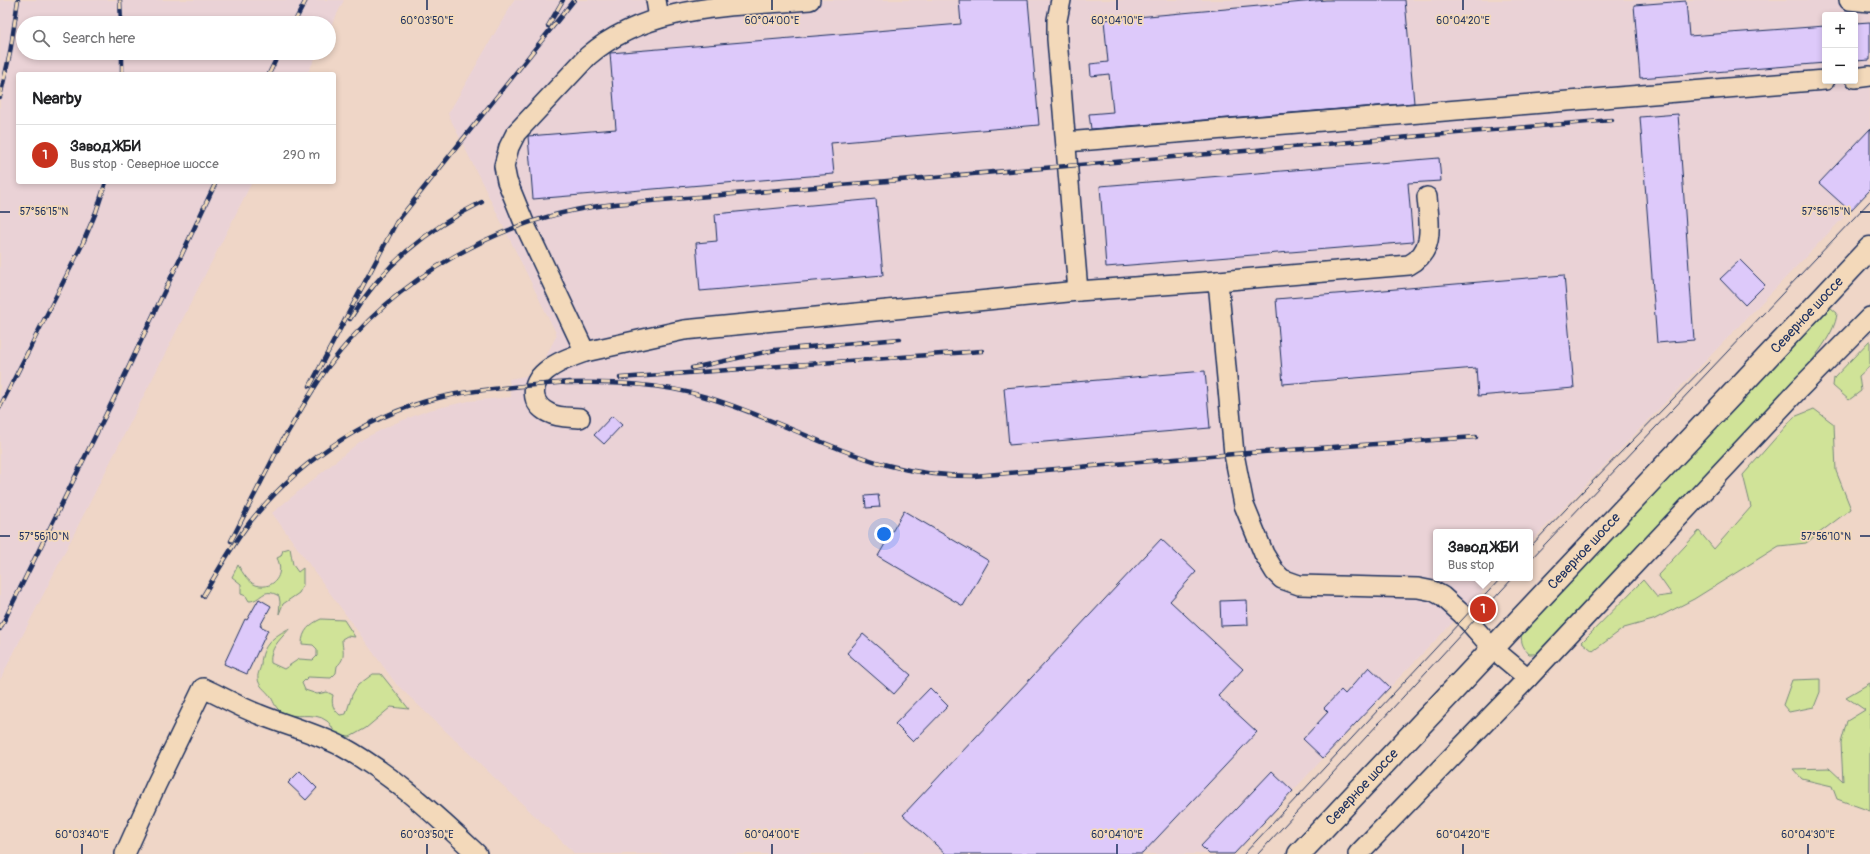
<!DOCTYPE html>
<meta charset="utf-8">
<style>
body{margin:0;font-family:Pangolin,sans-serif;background:#f6f6f6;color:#202124}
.controls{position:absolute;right:12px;top:12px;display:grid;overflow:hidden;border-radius:4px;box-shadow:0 2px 6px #0003}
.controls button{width:36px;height:36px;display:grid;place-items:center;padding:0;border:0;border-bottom:1px solid #e0e0e0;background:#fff;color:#202124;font:20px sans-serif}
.you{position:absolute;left:884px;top:534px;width:14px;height:14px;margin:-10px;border:3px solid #fff;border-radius:50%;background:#1a73e8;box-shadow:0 0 0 6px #1a73e833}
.badge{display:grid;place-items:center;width:26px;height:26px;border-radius:50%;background:#c8321e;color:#fff;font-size:13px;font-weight:700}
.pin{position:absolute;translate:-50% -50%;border:2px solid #fff;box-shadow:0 1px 4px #0006}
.popup{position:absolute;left:1433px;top:529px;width:100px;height:52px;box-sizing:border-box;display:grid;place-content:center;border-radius:4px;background:#fff;filter:drop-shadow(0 1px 3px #0005);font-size:13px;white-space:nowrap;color:#757577}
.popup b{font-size:15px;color:#202124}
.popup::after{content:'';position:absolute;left:50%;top:100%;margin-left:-8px;border:8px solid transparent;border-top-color:#fff}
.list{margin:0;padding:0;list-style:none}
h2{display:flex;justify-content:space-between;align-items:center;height:52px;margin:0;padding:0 16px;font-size:17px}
h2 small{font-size:13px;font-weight:400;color:#757577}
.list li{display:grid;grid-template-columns:26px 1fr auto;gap:12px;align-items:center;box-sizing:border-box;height:60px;padding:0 16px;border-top:1px solid #e0e0e0}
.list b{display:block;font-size:15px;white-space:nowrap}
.list p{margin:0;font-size:13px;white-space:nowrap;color:#757577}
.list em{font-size:13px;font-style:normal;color:#757577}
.icon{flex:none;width:22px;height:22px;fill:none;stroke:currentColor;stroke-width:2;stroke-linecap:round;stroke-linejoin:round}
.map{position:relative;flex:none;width:1870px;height:854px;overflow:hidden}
.search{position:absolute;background:#fff;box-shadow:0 2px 6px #0003;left:16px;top:16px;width:320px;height:44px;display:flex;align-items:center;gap:10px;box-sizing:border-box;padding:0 14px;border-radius:22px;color:#757577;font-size:15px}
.panel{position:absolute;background:#fff;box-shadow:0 2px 6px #0003;left:16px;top:72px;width:320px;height:112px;border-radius:4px}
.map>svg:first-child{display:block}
</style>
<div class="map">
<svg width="1870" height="854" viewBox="0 0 1870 854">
<rect width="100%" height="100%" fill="#efd6c7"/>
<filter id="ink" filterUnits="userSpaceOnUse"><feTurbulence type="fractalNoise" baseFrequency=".025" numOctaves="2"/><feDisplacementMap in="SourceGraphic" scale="8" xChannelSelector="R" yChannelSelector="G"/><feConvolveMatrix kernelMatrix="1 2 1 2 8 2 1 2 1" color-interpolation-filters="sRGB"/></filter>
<g filter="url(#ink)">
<g fill="#ead2d6" fill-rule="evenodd">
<polygon points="0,0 344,0 329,30 329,23 23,23 23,53 318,53 307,74 18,74 18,182 252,182 0,680"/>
<path d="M514,0H1870V190L1530,543V532H1436V578H1496L1390,687L1234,854H575L396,684L272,513L363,439L393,424L429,410L469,401L511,397L509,379L536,374L557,335L448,114ZM1825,15H1855V81H1825Z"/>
</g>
<g fill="#d0e398" stroke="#76897b">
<path d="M1831,308L1837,313C1836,335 1806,367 1793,385L1540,654H1529C1522,646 1520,641 1522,630L1822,310Z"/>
<polygon points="1870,340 1870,366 1859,376 1861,391 1849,400 1833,386 1834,378"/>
<polygon points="1814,409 1834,424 1836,471 1851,509 1806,543 1779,546 1694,599 1653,620 1624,628 1593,651 1582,642 1643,580 1657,597 1672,595 1658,575 1699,531 1714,549 1751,507 1743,475 1794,417"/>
<path d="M290,548L293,565L298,572L303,568V585L299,593L283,604L279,614L280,602L279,596C262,586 262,601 249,601L246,596L241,594V584L232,577L238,565C243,573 249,585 260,586C277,588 284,571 277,558L281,556L283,550Z"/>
<path d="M321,619L344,620L355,637L347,636L342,639C342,650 347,657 337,666L336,673L331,678L308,677L302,683L305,690L317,694L327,692L333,695C331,704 333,709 340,715L346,714L352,695L358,685L373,674H381L409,709L391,707L366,728L350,737L337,736C334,732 331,724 327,721C313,710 294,721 280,711C274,706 274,701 270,696C266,690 258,686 258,678C257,674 261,668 261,664C262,645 274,636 290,628C281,639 269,648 271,663L284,669L299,659L313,660L317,656V649L313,645L302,644C302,631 310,624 321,619Z"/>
<polygon points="1820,679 1820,692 1814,707 1789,712 1783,705 1792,680"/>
<polygon points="1870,683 1870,811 1837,799 1832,786 1802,779 1793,769 1829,768 1843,781 1841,743 1847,721 1865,710 1846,697"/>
</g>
<g fill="#ddc9fa" stroke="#1b2f5e">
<polygon points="959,0 1028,0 1039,125 831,143 834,174 533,199 528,136 616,129 610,53 961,24"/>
<polygon points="1326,0 1405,0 1414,103 1091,129 1089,114 1113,112 1109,74 1091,76 1090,64 1108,62 1104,20"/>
<polygon points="1686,1 1689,36 1825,26 1825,63 1640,78 1634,5"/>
<polygon points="1870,22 1870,60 1855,61 1855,23"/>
<polygon points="1678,114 1694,340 1657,343 1640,117"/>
<polygon points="1870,129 1870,190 1850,211 1819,183"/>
<polygon points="1439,158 1441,181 1408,183 1413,242 1106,267 1100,186"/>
<polygon points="876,199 883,275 700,291 696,243 717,241 715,214"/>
<polygon points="1740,260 1765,285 1745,305 1720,279"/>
<polygon points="1564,275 1574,388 1478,396 1476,368 1283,384 1276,299"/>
<polygon points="1205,371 1210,428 1009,445 1004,388"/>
<polygon points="612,416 622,425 604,444 594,435"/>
<polygon points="878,495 880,507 866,508 865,496"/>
<polygon points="904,511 989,561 963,606 878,556"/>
<polygon points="1161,539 1196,572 1170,601 1243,669 1218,696 1257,732 1142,854 946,854 903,815"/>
<polygon points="259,599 271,606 260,626 268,630 247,674 224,664 245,619 247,620"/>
<polygon points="1247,600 1248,625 1221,626 1220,601"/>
<polygon points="863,634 911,675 894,694 847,653"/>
<polygon points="1369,667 1390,687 1323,758 1303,739 1328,712 1324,708 1341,690 1345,694"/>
<polygon points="930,688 948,706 913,742 895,724"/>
<polygon points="300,771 317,788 306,800 288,783"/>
<polygon points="1272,771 1293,791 1234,854 1209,854 1201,846"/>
</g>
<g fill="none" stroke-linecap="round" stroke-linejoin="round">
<g stroke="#1b2f5e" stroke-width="22">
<g id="minor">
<polyline points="656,0 659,18"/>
<path d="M810,0C734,7 649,3 588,56L516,133L509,147L504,166L507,181L525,225L585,352L684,330L1078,291L1218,281L1234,454L1244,505L1264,554L1275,572L1282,579L1299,585L1418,588L1433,591L1442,596L1462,614L1492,648L1528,678"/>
<polyline points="1061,0 1057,20 1057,39 1078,291"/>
<polyline points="1849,0 1870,2"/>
<polyline points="1855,78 1870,76"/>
<polyline points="1066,142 1825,80"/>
<path d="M1218,281L1409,265C1436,251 1429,222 1427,197"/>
<path d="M580,418C570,417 558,418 549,413C530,404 530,384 546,371C557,362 571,357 585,352"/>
<path d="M125,854L156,785L203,688C221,696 239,707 258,714C285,725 315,733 341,746C392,774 434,814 477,854"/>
<polyline points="1358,854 1528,678 1799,389 1870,317"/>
</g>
</g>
<g stroke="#1b2f5e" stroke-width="25">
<polyline id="major" points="1299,854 1870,248"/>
</g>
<use href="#minor" stroke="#f3d9ba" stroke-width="19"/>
<use href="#major" stroke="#f3d9ba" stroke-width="22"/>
<g stroke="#1b2f5e" stroke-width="1">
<polyline points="1530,547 1585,489 1710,361"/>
<polyline points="1530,560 1870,201"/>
<polyline points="1244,854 1501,578"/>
<polyline points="1258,854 1513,578"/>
</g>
<g stroke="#1b2f5e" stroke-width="4.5">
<g id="rail">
<polyline points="120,0 121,23"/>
<polyline points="294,23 306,0"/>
<polyline points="548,26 563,0"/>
<polyline points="122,74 122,53"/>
<polyline points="269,74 279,53"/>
<polyline points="0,97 10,53 18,0"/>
<path d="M350,319C383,265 426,230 482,202"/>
<polyline points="692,368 775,350 900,339"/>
<polyline points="620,378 982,351"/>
<path d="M565,383C613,382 660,383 706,397C768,415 825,448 887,465C916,473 945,476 974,476L1234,454L1476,437"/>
<polyline points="310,386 396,223 574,0"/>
<polyline points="0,407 82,245 96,212 106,182"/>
<path d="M282,442C297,417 311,391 328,367C395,277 504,215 615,204L1612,120"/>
<polyline points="231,541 284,437"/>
<path d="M203,596C218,571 232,545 250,522C301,458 375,409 456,394C494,388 532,385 570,382"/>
<polyline points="0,629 115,396 216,182"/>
</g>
</g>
<use href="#rail" stroke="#f3d9ba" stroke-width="3" stroke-dasharray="9" stroke-linecap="butt"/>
</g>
</g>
<path fill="none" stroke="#1b2f5e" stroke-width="1.5" d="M427,0V10M772,0V10M1117,0V10M1463,0V10M0,212H10M1860,212H1870M0,536H10M1860,536H1870M82,844V854M427,844V854M772,844V854M1117,844V854M1463,844V854M1808,844V854"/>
<g text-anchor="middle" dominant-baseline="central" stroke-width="3.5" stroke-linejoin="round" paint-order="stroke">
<g font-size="14" fill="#1b2f5e" stroke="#f3d9ba">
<text transform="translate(1807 315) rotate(-47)">Северное шоссе</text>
<text transform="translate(1584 551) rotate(-47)">Северное шоссе</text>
<text transform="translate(1362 787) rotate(-47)">Северное шоссе</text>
</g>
</g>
<g font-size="10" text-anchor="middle" fill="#1b2f5e" stroke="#f3d9ba" stroke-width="3.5" stroke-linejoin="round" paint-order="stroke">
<text x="427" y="24">60°03'50"E</text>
<text x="772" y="24">60°04'00"E</text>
<text x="1117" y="24">60°04'10"E</text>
<text x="1463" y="24">60°04'20"E</text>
<text x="44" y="215">57°56'15"N</text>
<text x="1826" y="215">57°56'15"N</text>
<text x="44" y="540">57°56'10"N</text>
<text x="1826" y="540">57°56'10"N</text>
<text x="82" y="838">60°03'40"E</text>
<text x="427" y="838">60°03'50"E</text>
<text x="772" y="838">60°04'00"E</text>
<text x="1117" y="838">60°04'10"E</text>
<text x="1463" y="838">60°04'20"E</text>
<text x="1808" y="838">60°04'30"E</text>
</g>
</svg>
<div class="controls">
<button>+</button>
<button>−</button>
</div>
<div class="you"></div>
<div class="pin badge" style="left:1483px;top:609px">1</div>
<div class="popup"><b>Завод ЖБИ</b>Bus stop</div>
<div class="search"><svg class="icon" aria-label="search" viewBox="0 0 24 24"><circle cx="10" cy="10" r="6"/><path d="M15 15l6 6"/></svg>Search here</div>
<section class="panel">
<h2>Nearby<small></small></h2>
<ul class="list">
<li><span class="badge">1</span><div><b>Завод ЖБИ</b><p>Bus stop · Северное шоссе</p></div><em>290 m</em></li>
</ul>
</section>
</div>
